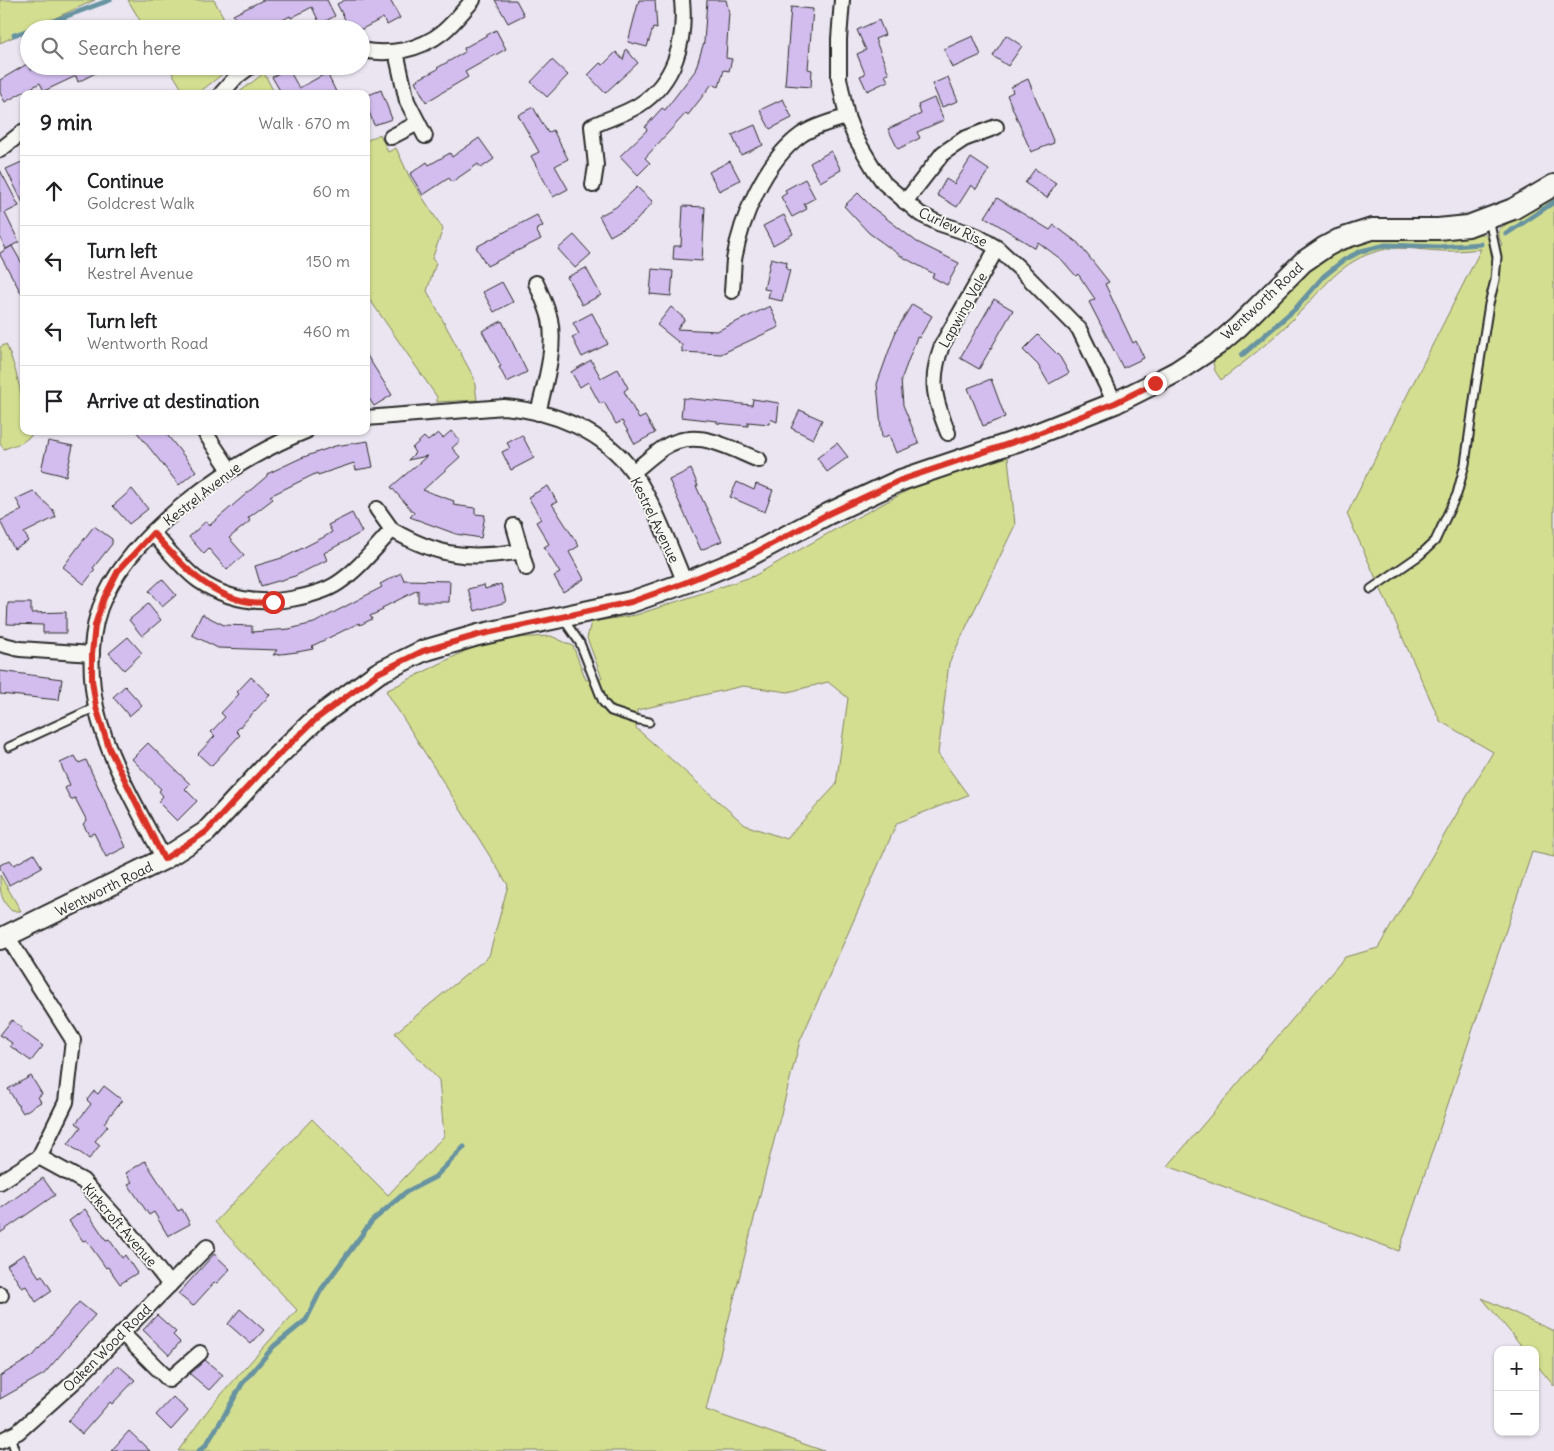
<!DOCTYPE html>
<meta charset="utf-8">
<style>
body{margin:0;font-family:Delius,sans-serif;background:#f2f2f2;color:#202124}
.controls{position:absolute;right:15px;bottom:15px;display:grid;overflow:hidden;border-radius:10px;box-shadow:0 1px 4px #0004}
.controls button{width:45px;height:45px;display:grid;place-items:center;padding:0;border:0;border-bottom:1px solid #e0e0e0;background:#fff;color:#202124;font:25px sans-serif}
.stop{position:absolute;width:15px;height:15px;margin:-11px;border:4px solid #d93025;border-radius:50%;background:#fff}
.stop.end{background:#d93025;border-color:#fff;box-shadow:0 1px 5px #0008}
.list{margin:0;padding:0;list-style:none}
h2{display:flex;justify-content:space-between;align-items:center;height:65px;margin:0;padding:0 20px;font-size:21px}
h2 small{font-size:16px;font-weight:400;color:#757577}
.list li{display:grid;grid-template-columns:32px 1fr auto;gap:15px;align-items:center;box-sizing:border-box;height:70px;padding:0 20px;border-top:1px solid #e0e0e0}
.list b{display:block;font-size:19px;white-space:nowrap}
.list p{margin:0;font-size:16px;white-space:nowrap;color:#757577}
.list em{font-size:16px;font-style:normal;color:#757577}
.icon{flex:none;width:28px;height:28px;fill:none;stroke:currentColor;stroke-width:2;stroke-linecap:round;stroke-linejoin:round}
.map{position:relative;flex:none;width:1554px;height:1451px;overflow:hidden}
.search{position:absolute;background:#fff;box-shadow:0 1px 4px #0004;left:20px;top:20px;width:350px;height:55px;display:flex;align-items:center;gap:12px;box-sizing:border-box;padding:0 18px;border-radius:28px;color:#757577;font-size:19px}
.panel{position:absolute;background:#fff;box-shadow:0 1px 4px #0004;left:20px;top:90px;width:350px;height:345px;border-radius:10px}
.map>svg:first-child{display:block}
</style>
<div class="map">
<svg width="1554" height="1451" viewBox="0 0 1554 1451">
<rect width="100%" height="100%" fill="#ebe5f1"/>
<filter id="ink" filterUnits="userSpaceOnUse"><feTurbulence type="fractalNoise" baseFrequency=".02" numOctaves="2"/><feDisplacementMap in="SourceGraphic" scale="10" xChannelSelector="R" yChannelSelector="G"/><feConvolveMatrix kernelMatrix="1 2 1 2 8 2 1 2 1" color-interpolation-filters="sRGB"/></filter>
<g filter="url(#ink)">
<g fill="#d3de91" stroke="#7f845e" fill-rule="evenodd">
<polygon points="0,0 95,0 0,43"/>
<polygon points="128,0 214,0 230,29 145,29"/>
<polygon points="168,66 233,66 197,94 185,94"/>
<polygon points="264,73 275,94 237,94"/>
<polygon points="380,134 388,152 396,148 410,178 443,229 432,259 436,263 427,291 474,378 477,400 437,402 437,397 366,294 366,141"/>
<path d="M1554,194V857L1532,852L1399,1251L1168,1166L1345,957L1378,948L1493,752L1440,721L1347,514L1481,249C1471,250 1461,251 1451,251C1428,252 1404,245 1382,250C1339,260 1323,290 1294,318C1271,341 1246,361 1221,380L1215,371L1213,363C1221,352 1234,345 1243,335C1278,300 1314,252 1364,240C1392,234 1422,240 1451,238C1459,238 1483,230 1487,236C1489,239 1489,244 1490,247L1502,245L1499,237V229Z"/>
<path d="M6,344C18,373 24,400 24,431H31V436L21,443L4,449L0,444V347Z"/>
<path d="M1008,457L1015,525L949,663L938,754L968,795L897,823L800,1041L764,1179L706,1410L824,1451H178L211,1406L297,1310L215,1222L312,1119L388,1195L444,1136L439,1080L395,1033L489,956L508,885L386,691L469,649L510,638L551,636L573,646L586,680L602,678L587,638L591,622L636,615L754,576L841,526L920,484ZM828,682L848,698L836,785L786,839L745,825L636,728L637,710L743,686L788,692Z"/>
<path d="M0,875L21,911H12C0,900 0,890 0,875Z"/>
<polygon points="1482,1298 1554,1331 1554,1386 1535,1363 1535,1350 1525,1350"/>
</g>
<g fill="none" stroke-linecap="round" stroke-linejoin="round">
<g stroke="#6793a1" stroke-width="5">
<polyline points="32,29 110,0"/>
<polyline points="14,35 29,30"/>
<polyline points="1506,234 1554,202"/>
<polyline points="1242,355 1296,308 1324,276 1344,260 1361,251 1386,245 1439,247 1481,244"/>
<polyline points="199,1451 206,1445 224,1416 242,1384 274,1346 306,1320 321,1290 372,1221 406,1192 435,1177 464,1147"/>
</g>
</g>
<g fill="#d2bdee" stroke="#2b2b2b">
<polygon points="263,0 327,0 335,16 320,24 312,7 291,18 290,16 266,29 241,29 233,15"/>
<polygon points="345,0 390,0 400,18 387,25 383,18 362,29 350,29 337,4"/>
<polygon points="495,0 516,0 524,15 508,23"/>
<polygon points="639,0 655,0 657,29 653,28 647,47 628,42"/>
<polygon points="707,0 726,0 729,12 726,58 732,59 729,71 724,70 719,87 712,84 688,115 686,113 645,158 650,163 638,175 620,156 647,130 645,127 662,108 665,110 695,71 704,42"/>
<polygon points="791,7 813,9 808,69 812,70 811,87 785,85"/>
<polygon points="879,20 885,35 875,39 889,74 885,75 888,81 867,91 860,76 865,74 857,54 866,50 857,30"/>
<polygon points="496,30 506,49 465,72 468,77 426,102 415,81 438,69 437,68 465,52 464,48"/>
<polygon points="1006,35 1022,46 1008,66 993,56"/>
<polygon points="973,36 981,55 952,68 944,49"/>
<polygon points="626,49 638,63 605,93 588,75 600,63 603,65 616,52 623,60"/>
<polygon points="552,60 568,75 547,97 531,82"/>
<polygon points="27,64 31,70 39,66 109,66 78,82 76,76 44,91 40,83 5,102 0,93 0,80"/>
<polygon points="288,68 299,88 327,73 337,94 282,94 272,77"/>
<polygon points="948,77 958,101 942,107 932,84"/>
<polygon points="1028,79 1054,143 1031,152 1007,95 1013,92 1011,87"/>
<polygon points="381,90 392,119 374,125 366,104 366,96"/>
<polygon points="934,98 944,120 917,132 920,138 898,149 888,129 921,114 918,105"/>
<polygon points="783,99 792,118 770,129 760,110"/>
<polygon points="533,107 548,133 553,130 568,159 555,166 568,189 553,197 531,156 539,152 518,115"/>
<polygon points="755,125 763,145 741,155 732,135"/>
<polygon points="479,138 494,159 481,168 478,164 452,182 449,178 423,195 410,174 427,162 429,165 450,153 452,157"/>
<polygon points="831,151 841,170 820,182 810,163"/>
<polygon points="971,158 989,170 976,189 971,185 957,207 937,195 946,179 954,184"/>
<polygon points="24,161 24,205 6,169"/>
<polygon points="730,161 740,180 719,191 709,172"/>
<polygon points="1035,169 1056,183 1047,198 1025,183"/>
<polygon points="0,170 19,206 5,213 19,242 6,249 0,237"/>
<polygon points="805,179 815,198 804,204 807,209 792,217 781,197 787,193 785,190"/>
<polygon points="637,187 653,202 635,222 610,236 599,216 616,207"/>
<polygon points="858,193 873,208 917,242 959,263 947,285 932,277 934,274 901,256 869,233 844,206"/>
<polygon points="997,198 1050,230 1054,225 1078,243 1109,282 1105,284 1133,343 1136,341 1144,358 1123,368 1089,302 1095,299 1078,274 1076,276 1062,260 1038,242 1035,248 985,217"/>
<polygon points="683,206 705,207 702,261 673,259 674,246 681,246"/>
<polygon points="537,215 543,226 536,230 541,239 487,266 476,247"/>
<polygon points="784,215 793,234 773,245 763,226"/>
<polygon points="574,235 591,254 575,268 558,249"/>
<polygon points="12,246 24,267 24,298 0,255 0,253"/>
<polygon points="771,258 787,262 786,269 790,270 782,301 768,298 770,290 764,289"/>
<polygon points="586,268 601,295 582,305 567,277"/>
<polygon points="652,269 673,271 671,296 650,294"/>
<polygon points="502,282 513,302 494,312 483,292"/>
<polygon points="994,299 1013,310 979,369 960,358"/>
<polygon points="912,304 932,316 919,338 917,337 901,380 903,405 919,444 896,453 889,435 882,438 877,384 896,331"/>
<polygon points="770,306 779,327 721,354 682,352 682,345 657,325 671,307 685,319 677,329 717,331"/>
<polygon points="592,313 608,344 582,357 572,337 579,334 573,323"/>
<polygon points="502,321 527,372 507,382 499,367 501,366 482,331"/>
<polygon points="1038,335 1060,357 1069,373 1049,384 1038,365 1023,350"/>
<polygon points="366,354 392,395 374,406 366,394"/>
<polygon points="591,360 601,378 618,369 628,388 624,391 639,419 645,416 655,433 635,444 622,421 616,424 604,402 600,404 588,382 580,387 571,372"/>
<polygon points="991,379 1005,417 983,426 968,388"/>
<polygon points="683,398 752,405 753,399 779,403 777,422 770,419 769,424 748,422 748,426 717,423 717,421 681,417"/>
<polygon points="800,410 822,420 813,439 791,428"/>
<polygon points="136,431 164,431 196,471 179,485"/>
<polygon points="451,431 460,441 452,448 460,457 423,490 454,501 453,505 475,508 475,514 485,515 481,538 456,534 410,517 414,513 391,487 427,456 408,460 415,453 412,448 424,437 428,441 438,433 443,438"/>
<polygon points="522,435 534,458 511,470 502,452 510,448 507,443"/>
<polygon points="48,441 73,446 66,476 41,470"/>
<polygon points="368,441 373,467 356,470 354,463 318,475 317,473 270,496 273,499 248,518 250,521 229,538 244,555 227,570 209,549 204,554 189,537 206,521 210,525 267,476 267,474 301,458 335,446"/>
<polygon points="837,443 848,457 827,472 817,458"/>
<polygon points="691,469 698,486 696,486 722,541 701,550 669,480"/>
<polygon points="737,482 754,490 756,484 773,490 765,512 730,497"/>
<polygon points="548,486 557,502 552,504 579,546 569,552 584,579 563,592 554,576 560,573 544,547 549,544 536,522 541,519 528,497"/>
<polygon points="132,489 148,509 129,524 113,506"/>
<polygon points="33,491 53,510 56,517 24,533 29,541 14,549 0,521 22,510 16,499"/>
<polygon points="352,513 362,532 324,553 327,560 295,576 261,586 255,566 285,557 324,537 332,532 328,525"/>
<polygon points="94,526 112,539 112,544 93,568 95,570 84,584 63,567"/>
<polygon points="401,573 404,580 450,581 449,602 418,602 418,590 382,608 383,610 370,616 372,619 360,625 359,623 312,646 313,649 297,652 273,655 277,650 218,648 192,635 202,614 224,625 252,626 252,632 289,629 314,623 382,587 380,584"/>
<polygon points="162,579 176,595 162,607 149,591"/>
<polygon points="501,584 506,602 475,611 468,589 484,585 485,589"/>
<polygon points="8,603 31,603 31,613 66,612 66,633 43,633 43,625 7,624"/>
<polygon points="148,604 161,620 142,636 129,620"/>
<polygon points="128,637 142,653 124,670 109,653"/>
<polygon points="0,671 62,679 59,700 0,694"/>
<polygon points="251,677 270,695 236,731 240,735 211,766 198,754 215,736 211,732 225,717 221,713 239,694 237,692"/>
<polygon points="125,686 142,705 129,716 113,697"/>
<polygon points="148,743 190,784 185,789 197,801 177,821 158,802 163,796 159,791 161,789 132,759"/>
<polygon points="75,756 79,763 86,760 126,847 106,857 94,833 89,835 83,824 87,821 75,798 71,800 65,788 70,785 60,763"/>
<polygon points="34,854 42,867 9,885 0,869 0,865 10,860 14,865"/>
<polygon points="12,1020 22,1028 21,1030 43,1046 31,1061 10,1046 12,1043 0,1035"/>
<polygon points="31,1076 42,1094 38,1097 41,1102 23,1113 8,1089"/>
<polygon points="104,1086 122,1100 104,1123 108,1126 95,1141 100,1145 89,1159 68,1144 81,1127 76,1123 91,1104 87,1100 94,1091 98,1094"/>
<polygon points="145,1161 178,1211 182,1209 190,1224 168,1236 154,1212 149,1215 128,1184 132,1182 126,1173"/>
<polygon points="43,1178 55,1195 0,1233 0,1209"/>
<polygon points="85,1209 106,1240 109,1239 122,1258 125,1255 137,1273 120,1284 108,1267 106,1268 86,1240 83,1241 69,1221"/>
<polygon points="24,1254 39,1277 42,1275 52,1291 36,1302 26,1286 22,1288 7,1265"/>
<polygon points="214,1254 230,1269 217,1283 215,1282 193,1306 178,1294"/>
<polygon points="79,1302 95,1315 44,1374 0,1399 0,1376 33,1356"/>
<polygon points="240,1309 264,1330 251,1344 228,1324"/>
<polygon points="157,1315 176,1332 173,1335 180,1342 169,1355 143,1330"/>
<polygon points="205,1360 223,1375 209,1390 190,1374"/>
<polygon points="118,1365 135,1380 112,1404 110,1402 82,1434 68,1421"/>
<polygon points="173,1397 188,1411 171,1430 156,1415"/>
<polygon points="129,1431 150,1451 111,1451"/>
</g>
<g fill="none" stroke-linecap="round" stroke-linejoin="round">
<g stroke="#2b2b2b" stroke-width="11">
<g id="lane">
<polyline points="1371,589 1420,555 1435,541 1457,494 1465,464 1476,386 1489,304 1495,280 1497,257 1489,219"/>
<polyline points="564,620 580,643 603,702 611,711 635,719 649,722"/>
<polyline points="9,747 96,707"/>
<polyline points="10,1436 15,1451"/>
</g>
</g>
<g stroke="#2b2b2b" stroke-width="18">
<g id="street">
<polyline points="842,0 839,39 839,78 847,117 855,137 874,169 884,183 920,214 938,223 977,236 997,248 1019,268 1079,329 1115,403"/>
<path d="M361,50C390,56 420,50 443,32C454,23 463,11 473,0"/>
<polyline points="396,52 407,101 425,136"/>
<polyline points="221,94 236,77 251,66"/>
<polyline points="391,137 418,123"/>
<polyline points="0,150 24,131"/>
<path d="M593,185L596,166L592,126C607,119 625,114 639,105C675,82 686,41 682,0"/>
<polyline points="905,202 943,153 964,139 996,127"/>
<path d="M536,283C541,294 547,307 550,319C556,350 545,383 538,413"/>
<path d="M732,291C733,281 733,270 734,260C741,218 765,161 801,135C814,126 832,121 847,117"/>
<path d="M366,418L504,407C553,411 604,431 633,472C655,505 670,547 685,583"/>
<polyline points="204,431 230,470"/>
<path d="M948,433C934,398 929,381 942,345L997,248"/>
<path d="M633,472C643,464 653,455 663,448C695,426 728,448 759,460"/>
<polyline points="377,509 392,530"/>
<polyline points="514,526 526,568"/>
<path d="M153,533C166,548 182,568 198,580C227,600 257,605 291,599C307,596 325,592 338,583C359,569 375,548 392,530C439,557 469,560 522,551"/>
<polyline points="0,644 20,649 92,654"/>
<path d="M164,859C140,813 107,758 96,707C89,672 89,628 105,596C138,527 236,458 306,431"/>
<polyline points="39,1157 83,1181 124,1226 170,1285"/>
<polyline points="0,1182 39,1157 66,1102 73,1040 7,936"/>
<polyline points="0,1294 1,1295"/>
<polyline points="122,1333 169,1380 200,1353"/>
<polyline points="0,1441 18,1432 76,1380 207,1247"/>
</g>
</g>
<g stroke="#2b2b2b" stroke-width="24">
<polyline id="secondary" points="0,939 164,859 206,832 268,765 316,719 378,673 423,651 478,635 631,602 685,583 747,557 828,514 901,480 1026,438 1115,403 1155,383 1176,372 1217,345 1238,327 1303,262 1325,247 1338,240 1372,229 1438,229 1468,226 1513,209 1554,185"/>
</g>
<use href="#lane" stroke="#f6f6f2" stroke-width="7"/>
<use href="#street" stroke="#f6f6f2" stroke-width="14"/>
<use href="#secondary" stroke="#f6f6f2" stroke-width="20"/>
</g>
</g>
<g fill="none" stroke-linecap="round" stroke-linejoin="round" filter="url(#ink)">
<path stroke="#d93025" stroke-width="6" d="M273,602C265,602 257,603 250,602C207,595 180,563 153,533L118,571L104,598L95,625L92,654V680L96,707L109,748L164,859L206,832L268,765L316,719L378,673L423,651L478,635L631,602L684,583L747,557L828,514L901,480L1026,438L1115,403L1155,383"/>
</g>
<g text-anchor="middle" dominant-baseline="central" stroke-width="4" stroke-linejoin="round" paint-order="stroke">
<g font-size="14" fill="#2b2b2b" stroke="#f6f6f2">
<text transform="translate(953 227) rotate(25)">Curlew Rise</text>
<text transform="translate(1262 301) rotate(-43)">Wentworth Road</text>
<text transform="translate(963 310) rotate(-61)">Lapwing Vale</text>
<text transform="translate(202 494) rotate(-38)">Kestrel Avenue</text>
<text transform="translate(655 520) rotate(64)">Kestrel Avenue</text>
<text transform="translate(104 889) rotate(-26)">Wentworth Road</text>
<text transform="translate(120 1225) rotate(49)">Kirkcroft Avenue</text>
<text transform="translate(107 1348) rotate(-45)">Oaken Wood Road</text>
</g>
</g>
</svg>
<div class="controls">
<button>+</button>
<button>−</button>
</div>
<div class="stop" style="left:273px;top:602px"></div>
<div class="stop end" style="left:1155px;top:383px"></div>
<div class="search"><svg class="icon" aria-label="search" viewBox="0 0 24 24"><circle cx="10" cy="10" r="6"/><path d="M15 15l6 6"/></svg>Search here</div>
<section class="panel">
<h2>9 min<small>Walk · 670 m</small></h2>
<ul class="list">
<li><svg class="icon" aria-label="ahead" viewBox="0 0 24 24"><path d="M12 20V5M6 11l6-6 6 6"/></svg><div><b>Continue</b><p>Goldcrest Walk</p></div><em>60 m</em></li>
<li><svg class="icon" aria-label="left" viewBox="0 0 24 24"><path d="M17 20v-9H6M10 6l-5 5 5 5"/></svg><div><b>Turn left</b><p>Kestrel Avenue</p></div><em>150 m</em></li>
<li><svg class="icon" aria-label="left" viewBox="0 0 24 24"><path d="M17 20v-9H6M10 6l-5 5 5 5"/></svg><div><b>Turn left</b><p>Wentworth Road</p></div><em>460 m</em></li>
<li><svg class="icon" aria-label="arrive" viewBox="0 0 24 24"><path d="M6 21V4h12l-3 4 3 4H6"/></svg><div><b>Arrive at destination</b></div></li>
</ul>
</section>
</div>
